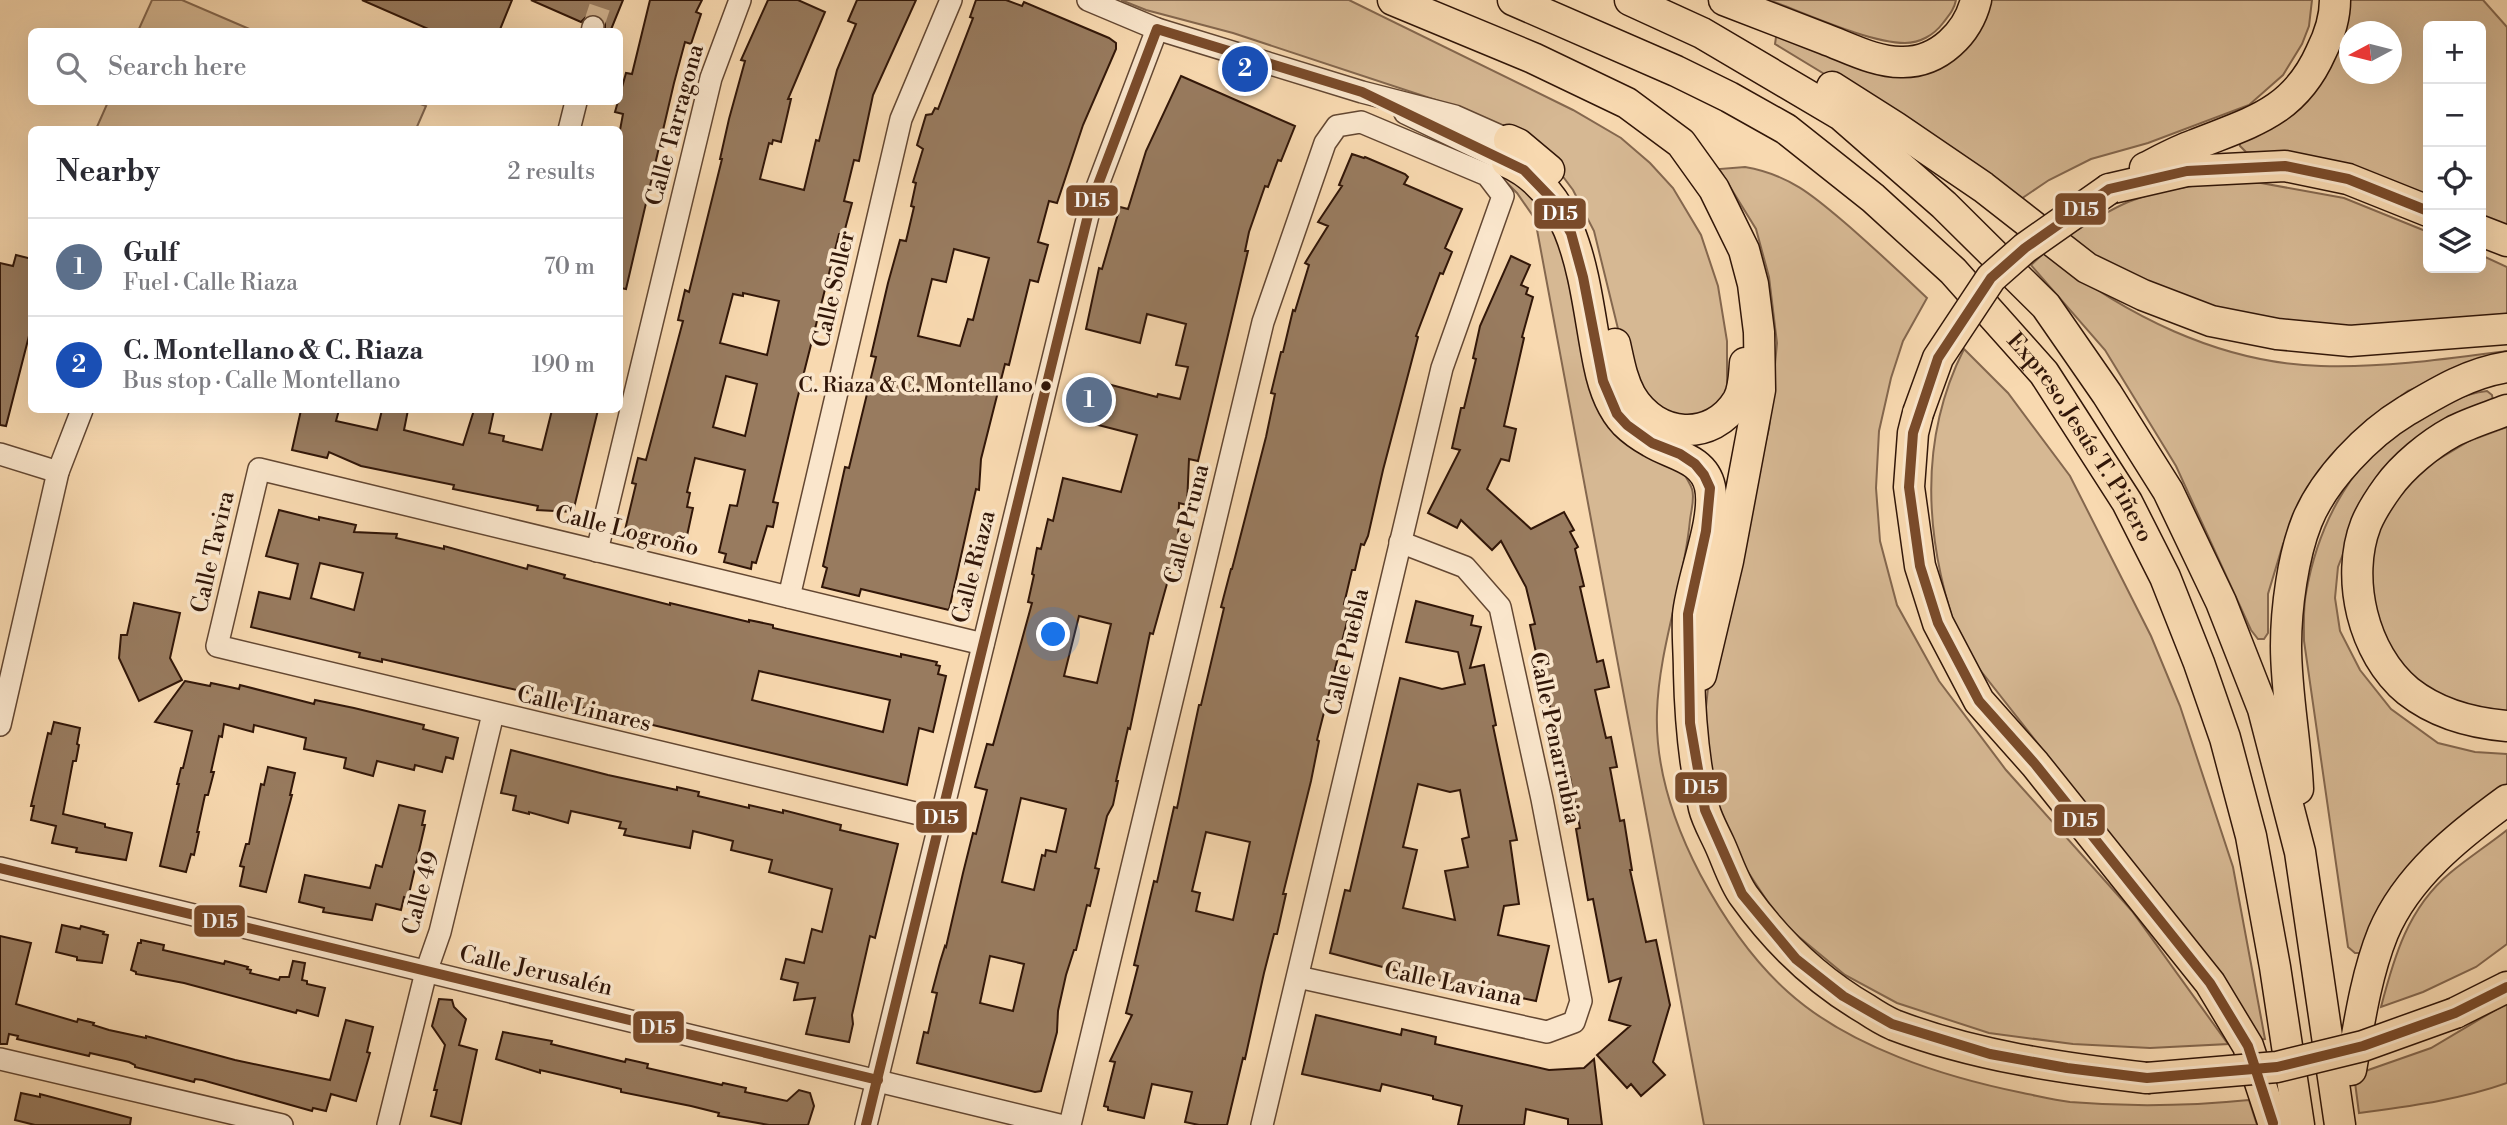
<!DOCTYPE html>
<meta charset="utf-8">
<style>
body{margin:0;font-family:"Libre Bodoni",serif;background:#f2f2f3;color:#2b2b33}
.controls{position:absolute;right:21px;top:21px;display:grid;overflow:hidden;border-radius:10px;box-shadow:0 7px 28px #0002}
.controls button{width:63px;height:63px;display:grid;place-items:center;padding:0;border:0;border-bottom:2px solid #e1e1e2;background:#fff;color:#2b2b33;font:35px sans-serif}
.compass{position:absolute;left:2339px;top:21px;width:63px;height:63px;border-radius:50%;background:#fff;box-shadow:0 7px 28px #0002;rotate:263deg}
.you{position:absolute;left:1054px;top:635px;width:24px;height:24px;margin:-18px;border:5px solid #fff;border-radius:50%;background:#1a73e8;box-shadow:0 0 0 10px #1a73e833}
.badge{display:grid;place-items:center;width:46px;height:46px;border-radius:50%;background:#d93025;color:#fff;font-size:23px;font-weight:700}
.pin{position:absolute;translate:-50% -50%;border:4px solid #fff;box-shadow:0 2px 7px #0006}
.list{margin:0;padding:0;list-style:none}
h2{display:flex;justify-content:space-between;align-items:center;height:91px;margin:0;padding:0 28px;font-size:30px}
h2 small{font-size:23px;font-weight:400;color:#7c7c81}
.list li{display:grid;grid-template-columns:46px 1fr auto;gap:21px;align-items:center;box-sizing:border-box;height:98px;padding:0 28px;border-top:2px solid #e1e1e2}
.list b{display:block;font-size:26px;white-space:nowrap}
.list p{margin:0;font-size:23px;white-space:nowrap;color:#7c7c81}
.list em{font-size:23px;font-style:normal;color:#7c7c81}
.icon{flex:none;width:38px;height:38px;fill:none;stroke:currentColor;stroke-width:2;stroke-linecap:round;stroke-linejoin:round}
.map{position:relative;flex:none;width:2507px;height:1125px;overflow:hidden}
.search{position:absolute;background:#fff;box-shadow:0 7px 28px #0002;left:28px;top:28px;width:595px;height:77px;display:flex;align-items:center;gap:18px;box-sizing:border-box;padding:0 24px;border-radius:10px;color:#7c7c81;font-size:26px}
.panel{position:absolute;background:#fff;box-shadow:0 7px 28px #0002;left:28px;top:126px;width:595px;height:287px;border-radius:10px}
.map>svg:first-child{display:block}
</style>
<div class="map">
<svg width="2507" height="1125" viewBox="0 0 2507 1125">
<rect width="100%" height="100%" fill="#f8d9b0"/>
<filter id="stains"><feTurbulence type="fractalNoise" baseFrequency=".00286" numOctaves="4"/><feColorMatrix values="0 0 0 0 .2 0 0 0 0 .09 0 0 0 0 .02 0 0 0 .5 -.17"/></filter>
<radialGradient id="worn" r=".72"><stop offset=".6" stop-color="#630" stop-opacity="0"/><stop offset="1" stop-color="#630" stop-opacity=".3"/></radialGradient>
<g fill="#d6b893" stroke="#84674e" stroke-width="2" fill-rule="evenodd">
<polygon points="152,0 182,0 254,31 138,31"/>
<polygon points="1121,0 1349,0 1573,110 1621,138 1650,163 1673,188 1701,235 1718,286 1727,341 1727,397 1692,422 1648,404 1621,341 1594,231 1573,190 1546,154 1460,108 1233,33 1146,10"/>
<path d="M1769,0H1956C1954,10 1949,15 1943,23C1934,35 1920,43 1905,43C1869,43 1805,13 1769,0Z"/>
<polygon points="1988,0 2312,0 2309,26 2302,44 2283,75 2249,105 2148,143 2091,159 2049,180 2018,201 1920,132 1775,44 1776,37 1779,35 1897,71"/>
<path d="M2339,0H2483L2507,27V225L2481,216V26H2428V198L2299,154L2246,152L2240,146L2239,138L2271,119ZM2350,32H2392V74H2350Z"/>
<polygon points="108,102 415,102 426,106 416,129 96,129"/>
<path d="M1486,162L1528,186L1562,243L1588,367L1682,470C1685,476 1690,483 1692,489C1695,498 1691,511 1690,520C1684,585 1659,647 1657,712C1655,770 1674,824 1700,874C1723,917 1751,959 1788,992C1849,1047 1944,1077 2023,1093C2038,1096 2054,1100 2070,1102C2130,1107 2189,1106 2249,1100L2257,1125H1704L1535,219L1517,193Z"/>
<path d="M1745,167C1792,175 1817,199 1851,228C1877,251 1902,274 1927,298L1903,341L1891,378L1879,431L1876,488L1880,541L1897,605L1939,681L2006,770L2132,911L2228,1044L2150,1048L2073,1044L1989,1033L1897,1003L1845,975L1781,922L1731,846L1715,804L1702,745L1708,688L1738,554L1769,428L1777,343L1769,277L1756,229L1719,169Z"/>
<path d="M2250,181L2344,198L2428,232V268H2481V255L2507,267V315L2390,325L2312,327L2256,322L2160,295L2062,239C2084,226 2105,212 2128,202C2167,187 2209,183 2250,181Z"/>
<path d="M2045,252C2124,315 2219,363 2321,366C2383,368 2446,359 2507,351V361L2443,377L2408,391L2370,419L2312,486L2283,544L2268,594V633L2264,639H2258L2251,630L2176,466L2105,350L2031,265Z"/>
<path d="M1964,349L2008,393L2070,476L2151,636L2180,706L2233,867L2265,1039L2253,1040L2148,884L1962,647C1926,549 1916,444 1964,349Z"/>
<path d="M2487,391L2492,395L2493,401L2363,503L2338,567L2335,598L2340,631L2360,670L2391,709L2438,743L2475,752L2507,754V792L2363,953H2355L2348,947L2304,641C2304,625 2303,608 2306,593C2319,520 2354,456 2418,418C2440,406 2462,394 2487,391Z"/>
<polygon points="2507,427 2507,715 2429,695 2396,658 2374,618 2369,568 2378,522 2396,496 2424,468 2469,441"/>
<path d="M2507,830V944L2476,967L2423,992L2381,1007C2394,957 2408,908 2450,873C2468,858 2488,845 2507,830Z"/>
<path d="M2507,1003V1083C2459,1100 2410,1106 2359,1113L2354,1075L2431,1048Z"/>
</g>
<g fill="#987b5f" stroke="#311608" stroke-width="2" fill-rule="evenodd">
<polygon points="362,0 512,0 499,32 435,32"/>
<polygon points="531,0 623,0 610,32 605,32 605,22 596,14 588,15 581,22"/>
<polygon points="650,0 702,0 696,12 701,14 691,44 685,42 674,83 626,289 620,288 620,130 623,114 615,112 626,73 632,74"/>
<path d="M768,0H798L825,12L788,99H791L781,142L773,140L772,144L769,143L760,179L804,190L816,140L819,141L837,70L856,24L848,21L857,0H916L873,95L859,161L854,160L844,201L852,203L844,233L839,234L796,404L773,502L778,503L773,527L767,526L756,563L752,562L751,569L724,562L726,554L719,552L730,505L737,506L745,470L695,458L687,492L690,493L687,507L693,508L685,545L625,530L636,484L632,483L638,458L646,460L683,321L678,320L685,290L689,292L722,159H720L729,119L745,61L741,60ZM743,293L779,301L767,355L720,343L733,294L743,296ZM726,376L757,384L745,436L713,427Z"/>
<path d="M976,0H1006L1022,6L1024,2L1109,38L1116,43V49L1083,125L1057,203L1049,201L1038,242L1048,245L1038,282L1030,280L1009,365L1005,364L981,459L979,490L976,489L949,610L861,589L859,596L822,587L827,568L823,566L845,467L849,468L876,357L871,356L888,283L900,240L906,241L914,207L911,206L916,183L913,182L923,149L917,145L926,115L932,114L935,108L938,109L973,18L970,17ZM954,249L989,258L973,320L968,319L960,346L918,336L932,279L946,282Z"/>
<path d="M1181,76L1295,126L1281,161L1278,160L1268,187L1265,186L1249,232L1245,251H1248L1198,461L1189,459L1187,505L1179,503L1178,544L1153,634L1150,633L1130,729L1128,728L1116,781H1118L1113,805L1107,816L1095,868L1099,869L1090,906L1087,905L1076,950H1074L1066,975L1058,1011L1057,1032L1041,1091L1035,1092L917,1063L924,1032L928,1033L937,993L932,992L940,962L945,946L946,947L963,873L973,833L976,834L987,790L975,787L987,744L993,745L1032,603L1028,602L1034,575L1032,574L1037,548L1041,549L1048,519L1053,521L1063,478L1121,492L1137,435L1071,418L1081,377L1157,397L1158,394L1180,399L1188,367L1176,365L1186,324L1147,314L1140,343L1086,329L1099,268L1102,269L1120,207L1128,209L1146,151ZM1079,616L1111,624L1097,683L1064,676ZM1021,798L1066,809L1056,852L1046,850L1045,856L1042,855L1034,890L1002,882ZM990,956L1024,964L1013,1011L980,1003Z"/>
<path d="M1352,154L1364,158L1365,157L1405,174L1408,177L1404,184L1462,209L1445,248L1452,252L1443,274L1440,273L1416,336L1418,337L1383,470L1368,536L1364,545L1361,544L1355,570H1352L1344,604L1351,606L1317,740L1319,741L1311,781L1283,894H1286L1277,934H1274L1264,973L1245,1059L1243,1058L1227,1125H1199L1185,1122L1192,1092L1152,1084L1144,1118L1108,1110V1107L1104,1106L1115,1062L1110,1061L1132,1015L1126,1013L1138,966L1134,965L1154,881L1157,882L1174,807L1177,808L1199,705H1201L1224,608L1221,607L1231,569H1232L1266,437L1275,394L1271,393L1281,352H1283L1293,310L1295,311L1309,265L1305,263L1328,226L1318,222L1342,186L1339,185ZM1206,832L1250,842L1233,920L1196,911L1200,893L1192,891Z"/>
<polygon points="16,255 32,259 32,324 6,426 0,425 0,263 13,266"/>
<polygon points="1511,256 1530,265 1521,285 1528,288 1526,294 1533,297 1522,337 1524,338 1504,426 1516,429 1509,461 1501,459 1487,489 1531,529 1564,512 1574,530 1570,532 1578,547 1575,549 1584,586 1580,587 1597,662 1603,660 1609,687 1595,690 1606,738 1611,737 1617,767 1610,768 1620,821 1624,820 1632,870 1630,870 1646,942 1656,940 1670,1005 1653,1062 1665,1075 1641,1096 1631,1084 1627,1088 1597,1055 1630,1026 1609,1020 1621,978 1609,982 1593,899 1588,900 1576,829 1580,828 1570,777 1567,777 1559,739 1556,740 1542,661 1538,662 1530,625 1535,624 1526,587 1501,541 1492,550 1461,520 1457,528 1428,513 1460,450 1452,448 1461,408 1464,408 1476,359 1473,358 1480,326"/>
<polygon points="301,410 339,410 336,421 377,430 382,410 408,410 404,430 463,445 474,410 494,410 489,433 504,436 503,441 542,450 552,410 598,410 573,512 537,510 538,506 453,489 454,485 361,466 329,452 327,458 292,450"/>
<path d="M279,510L319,520V517L356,525L354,532L397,534L396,538L444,549V546L527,569L528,565L565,575L564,578L670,605V603L749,622V620L773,625V628L901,657V654L937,662L936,665L940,666L938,674L946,676L933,732L919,728L907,785L640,722L559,702L560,700L382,659V662L359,657L360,653L251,627L259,592L290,599L298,564L266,556ZM320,563L363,573L354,610L311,598ZM759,671L890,700L883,732L752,700Z"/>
<path d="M1416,601L1473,616L1471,625L1481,627L1470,668L1484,665L1496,725L1493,726L1517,840L1510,841L1519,904L1504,906L1498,935L1549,946L1536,1001L1409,974L1330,953L1345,890L1350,891L1400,678L1442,689L1465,684L1458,652L1406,642ZM1418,784L1450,792L1460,790L1469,837L1462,839L1468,867L1445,871L1455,920L1403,908L1417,850L1403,847Z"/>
<polygon points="134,603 180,613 170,658 182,680 139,701 119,658 121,635 127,635"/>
<polygon points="185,681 210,686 211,683 239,689 240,685 314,704 315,700 354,708 424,725 423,729 458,738 453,759 446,757 442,772 415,765 414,770 377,761 373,776 344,768 346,758 304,749 306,738 254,725 253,732 224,724 222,737 219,736 211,772 214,772 208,795 205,795 197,832 199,832 194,855 191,854 186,872 160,866 179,784 177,784 181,768 183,768 192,731 155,722"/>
<polygon points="54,722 80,728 77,744 79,745 76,761 73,761 63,814 105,824 105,827 132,833 126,860 76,852 77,848 52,843 56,826 31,820 34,806 31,806 48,733 51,734"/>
<polygon points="511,750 608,775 677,790 677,787 699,792 698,796 749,808 749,805 783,813 783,810 841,825 840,830 898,844 875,938 870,936 852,1015 853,1024 849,1042 806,1034 815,998 794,1000 798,983 781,979 786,959 804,963 812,929 822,932 832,889 769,872 772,860 731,850 733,841 693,831 690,848 624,835 626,829 619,828 621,822 571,811 568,823 529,812 529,814 513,810 516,796 501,793"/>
<polygon points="268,767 295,773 290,795 292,795 266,892 240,886 244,867 240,866 246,844 249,844 261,784 264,785"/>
<polygon points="399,805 425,811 422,825 425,825 408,898 404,897 401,910 376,904 372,920 323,912 324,908 299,902 305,875 370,888 376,865 382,867"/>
<polygon points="62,925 80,929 81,926 104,932 103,934 108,935 102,963 77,960 77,957 56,952"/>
<polygon points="0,936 31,943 16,1004 77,1022 78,1019 94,1023 93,1025 109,1030 146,1038 146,1036 235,1060 330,1080 346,1020 373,1027 367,1052 370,1053 356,1101 331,1094 326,1111 313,1108 312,1111 202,1080 195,1079 194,1082 135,1067 135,1065 129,1062 90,1053 89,1056 17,1039 18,1036 9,1034 7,1044 0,1044"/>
<polygon points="141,940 164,945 163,950 224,964 225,961 248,967 247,969 251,970 250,973 279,980 280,977 289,977 293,961 305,963 302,980 307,981 307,984 325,988 318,1016 297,1010 296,1013 184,983 136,974 136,972 131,970 138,943 141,943"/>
<polygon points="439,999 452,1000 454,1007 466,1019 459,1045 477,1050 461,1124 431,1116 437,1090 434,1090 445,1045 432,1026"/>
<polygon points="1316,1015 1401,1035 1402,1029 1436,1037 1435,1044 1549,1070 1584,1068 1594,1059 1602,1125 1568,1125 1568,1119 1526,1109 1524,1125 1458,1125 1462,1106 1433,1099 1433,1096 1382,1084 1380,1091 1302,1074"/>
<polygon points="503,1032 552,1041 551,1044 625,1062 626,1059 648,1064 647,1068 722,1085 723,1083 746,1088 745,1092 787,1101 799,1090 810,1093 814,1106 808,1125 769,1125 718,1116 719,1113 691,1106 621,1092 621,1089 540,1070 540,1073 496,1059"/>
<polygon points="21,1093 40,1097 40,1094 131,1118 130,1125 35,1125 15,1120"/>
</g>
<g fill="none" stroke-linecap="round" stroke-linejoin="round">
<polyline stroke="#d0b28e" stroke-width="21" stroke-dasharray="21 10" stroke-linecap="butt" points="593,27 602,0"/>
<g stroke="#634732" stroke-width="24">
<g id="minor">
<polyline points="1088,0 1157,29 1362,92 1455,116 1509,140"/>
<polyline points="592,32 593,27"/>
<polyline points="1405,113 1507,162"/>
<polyline points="569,130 576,102"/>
<polyline points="0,454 58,472"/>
<polyline points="597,551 711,78 740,0"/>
<polyline points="789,597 901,119 951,0"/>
<polyline points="0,725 58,472 82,410"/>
<polyline points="940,819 217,646 259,469 983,644"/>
<polyline points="0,868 1059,1125"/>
<polyline points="1298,977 1547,1032 1574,1022 1581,1001 1542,799 1500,607 1465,567 1400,542"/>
<polyline points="0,1059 282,1125"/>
<polyline points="388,1125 426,972 440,932 493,714"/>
<polyline points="866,1125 1091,203 1157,29"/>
<polyline points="1070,1125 1263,322 1325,143 1337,126 1361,122 1487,175 1503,196 1442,368 1262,1125"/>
</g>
</g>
<g stroke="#311608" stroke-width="33">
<g id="highway">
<polyline points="1393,0 1533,58 1627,103 1681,143 1714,189 1744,250 1753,284 1759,332 1760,390 1728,561 1701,675"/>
<path id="s1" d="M1513,0L1676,71L1729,97L1786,129L1873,198L1953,271L2044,373L2127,502L2165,577L2199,663L2225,738L2251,836L2275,967L2299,1125"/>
<polyline points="1630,0 1702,33 1841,115 1944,205 2046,306 2107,394 2168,491 2221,602 2263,709 2300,852 2340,1125"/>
<path d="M1724,0C1758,13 1792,26 1825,39C1849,48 1877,63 1903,62C1939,62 1968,33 1976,0"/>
<polyline points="1832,87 1895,127 1983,187 2087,268 2143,295 2211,321 2277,334 2350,341 2507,329"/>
<polyline points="1509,140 1518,144 1549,170"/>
<path d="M1507,162C1583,196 1584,294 1599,365C1603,385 1610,407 1625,423C1632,430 1642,437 1651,442C1672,455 1704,458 1710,487C1717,520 1691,579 1688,615C1687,634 1689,654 1689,673C1690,718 1694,764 1704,808C1707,820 1714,832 1719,843C1727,860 1733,881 1744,896C1777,942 1818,981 1866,1009C1875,1015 1885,1021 1894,1025C1975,1056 2062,1068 2147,1078"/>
<path d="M2145,168C2161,160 2177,151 2194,145C2251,122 2294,113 2321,52C2329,36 2335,18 2335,0"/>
<polyline points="2109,189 2187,171 2285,166 2348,179 2428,211"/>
<polyline points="2481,231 2507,241"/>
<path d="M1615,344C1619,362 1622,380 1631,396C1656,438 1712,443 1738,400C1744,389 1744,375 1745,363"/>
<path d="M2507,410C2489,417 2469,423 2452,432C2430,444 2403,466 2388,487C2380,498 2371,512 2366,524C2345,578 2363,654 2408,691C2437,714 2471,723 2507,726"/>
<polyline points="1918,413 1913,433 1909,487 1920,566 1938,623 1979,701 2035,764 2210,983 2248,1046 2274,1125"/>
<path d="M2298,789C2296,741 2286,693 2286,646C2286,608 2293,556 2307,521C2324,479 2368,434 2406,411C2438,392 2469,373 2507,367"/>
<polyline points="2455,1013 2507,987"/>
<path d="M2351,1070C2359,1024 2366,975 2383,933C2407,876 2459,835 2507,800"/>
</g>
</g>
<use href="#minor" stroke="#fae6cc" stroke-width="21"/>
<use href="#highway" stroke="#f8d9b0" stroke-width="30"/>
<g stroke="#311608" stroke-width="33" stroke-linecap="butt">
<g id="highway-bridge">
<polyline points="1918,413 1938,358 1991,278 2025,248 2109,189"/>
<polyline points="2147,1078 2277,1067 2363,1046 2455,1013"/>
</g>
</g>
<use href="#highway-bridge" stroke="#f8d9b0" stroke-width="30"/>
<g stroke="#fae6cc" stroke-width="16">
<g id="bus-1">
<polyline points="0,868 878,1080"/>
<polyline points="2273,1123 2248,1046 2210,983 2035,764 1979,701 1938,623 1920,566 1909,487 1913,433 1938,358 1991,278 2025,248 2109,189 2187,171 2285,166 2348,179 2428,211"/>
<polyline points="866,1125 1091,203 1157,29 1362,92 1524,170 1552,199 1571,233 1583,277 1603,381 1617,414 1627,425 1652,443 1680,454 1695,464 1704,475 1710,488 1706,531 1688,614 1690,723 1705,810 1742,894 1796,959 1843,996 1892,1024 1990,1054 2067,1068 2147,1078 2277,1067 2363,1046 2455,1013 2507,987"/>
</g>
</g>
<use href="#bus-1" stroke="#7a4b2a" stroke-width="10"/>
</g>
<circle fill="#311608" stroke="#fae6cc" stroke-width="2.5" cx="1046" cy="386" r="6"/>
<g text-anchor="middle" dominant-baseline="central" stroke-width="7" stroke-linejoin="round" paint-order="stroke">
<g font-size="21" fill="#311608" stroke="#fae6cc" text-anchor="end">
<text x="1033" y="386">C. Riaza &amp; C. Montellano</text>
</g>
<g font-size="23" fill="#311608" stroke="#fae6cc">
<text transform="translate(675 125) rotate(-75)">Calle Tarragona</text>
<text transform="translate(834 289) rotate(-77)">Calle Soller</text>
<text stroke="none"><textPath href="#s1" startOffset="732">Expreso Jesús T. Piñero</textPath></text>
<text transform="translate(1187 524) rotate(-76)">Calle Pruna</text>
<text transform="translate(627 531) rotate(14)">Calle Logroño</text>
<text transform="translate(213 552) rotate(-77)">Calle Tavira</text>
<text transform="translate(974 567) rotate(-76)">Calle Riaza</text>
<text transform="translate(1347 652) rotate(-77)">Calle Puebla</text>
<text transform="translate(584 709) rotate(13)">Calle Linares</text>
<text transform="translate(1555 738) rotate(78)">Calle Penarrubia</text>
<text transform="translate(421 893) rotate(-75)">Calle 49</text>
<text transform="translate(536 971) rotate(13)">Calle Jerusalén</text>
<text transform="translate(1453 984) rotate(12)">Calle Laviana</text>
</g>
</g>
<g stroke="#fae6cc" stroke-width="2.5">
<rect x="1065" y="184" width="54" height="33" rx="7" fill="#7a4b2a"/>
<rect x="2054" y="192" width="53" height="34" rx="7" fill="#7a4b2a"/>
<rect x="1533" y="197" width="54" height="33" rx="7" fill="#7a4b2a"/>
<rect x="1674" y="771" width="54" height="33" rx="7" fill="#7a4b2a"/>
<rect x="915" y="800" width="53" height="34" rx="7" fill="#7a4b2a"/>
<rect x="2053" y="803" width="53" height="34" rx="7" fill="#7a4b2a"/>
<rect x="193" y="904" width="53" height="34" rx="7" fill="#7a4b2a"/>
<rect x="632" y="1010" width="53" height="34" rx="7" fill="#7a4b2a"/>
</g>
<g font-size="19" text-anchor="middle" font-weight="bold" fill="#fff">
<text x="1092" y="207">D15</text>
<text x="2081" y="216">D15</text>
<text x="1560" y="220">D15</text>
<text x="1701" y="794">D15</text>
<text x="941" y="824">D15</text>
<text x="2080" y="827">D15</text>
<text x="220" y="928">D15</text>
<text x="658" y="1034">D15</text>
</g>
<rect width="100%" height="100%" filter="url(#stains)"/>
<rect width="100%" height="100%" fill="url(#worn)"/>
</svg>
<div class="controls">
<button>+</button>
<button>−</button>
<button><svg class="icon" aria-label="locate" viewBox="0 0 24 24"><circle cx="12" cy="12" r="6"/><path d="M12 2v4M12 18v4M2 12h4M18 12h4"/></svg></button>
<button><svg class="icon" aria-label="layers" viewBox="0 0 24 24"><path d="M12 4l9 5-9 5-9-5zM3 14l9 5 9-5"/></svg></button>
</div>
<svg class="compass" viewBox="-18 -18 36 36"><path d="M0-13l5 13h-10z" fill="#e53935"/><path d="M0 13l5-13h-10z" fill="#7c7c81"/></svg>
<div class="you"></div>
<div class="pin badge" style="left:1089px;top:400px;background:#5c6f8a">1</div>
<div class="pin badge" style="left:1245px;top:69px;background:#1a4fb4">2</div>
<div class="search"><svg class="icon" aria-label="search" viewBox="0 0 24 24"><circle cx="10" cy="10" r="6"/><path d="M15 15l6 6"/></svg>Search here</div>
<section class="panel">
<h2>Nearby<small>2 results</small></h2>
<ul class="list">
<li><span class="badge" style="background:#5c6f8a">1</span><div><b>Gulf</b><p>Fuel · Calle Riaza</p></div><em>70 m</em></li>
<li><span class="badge" style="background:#1a4fb4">2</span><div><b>C. Montellano &amp; C. Riaza</b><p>Bus stop · Calle Montellano</p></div><em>190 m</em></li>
</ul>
</section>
</div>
